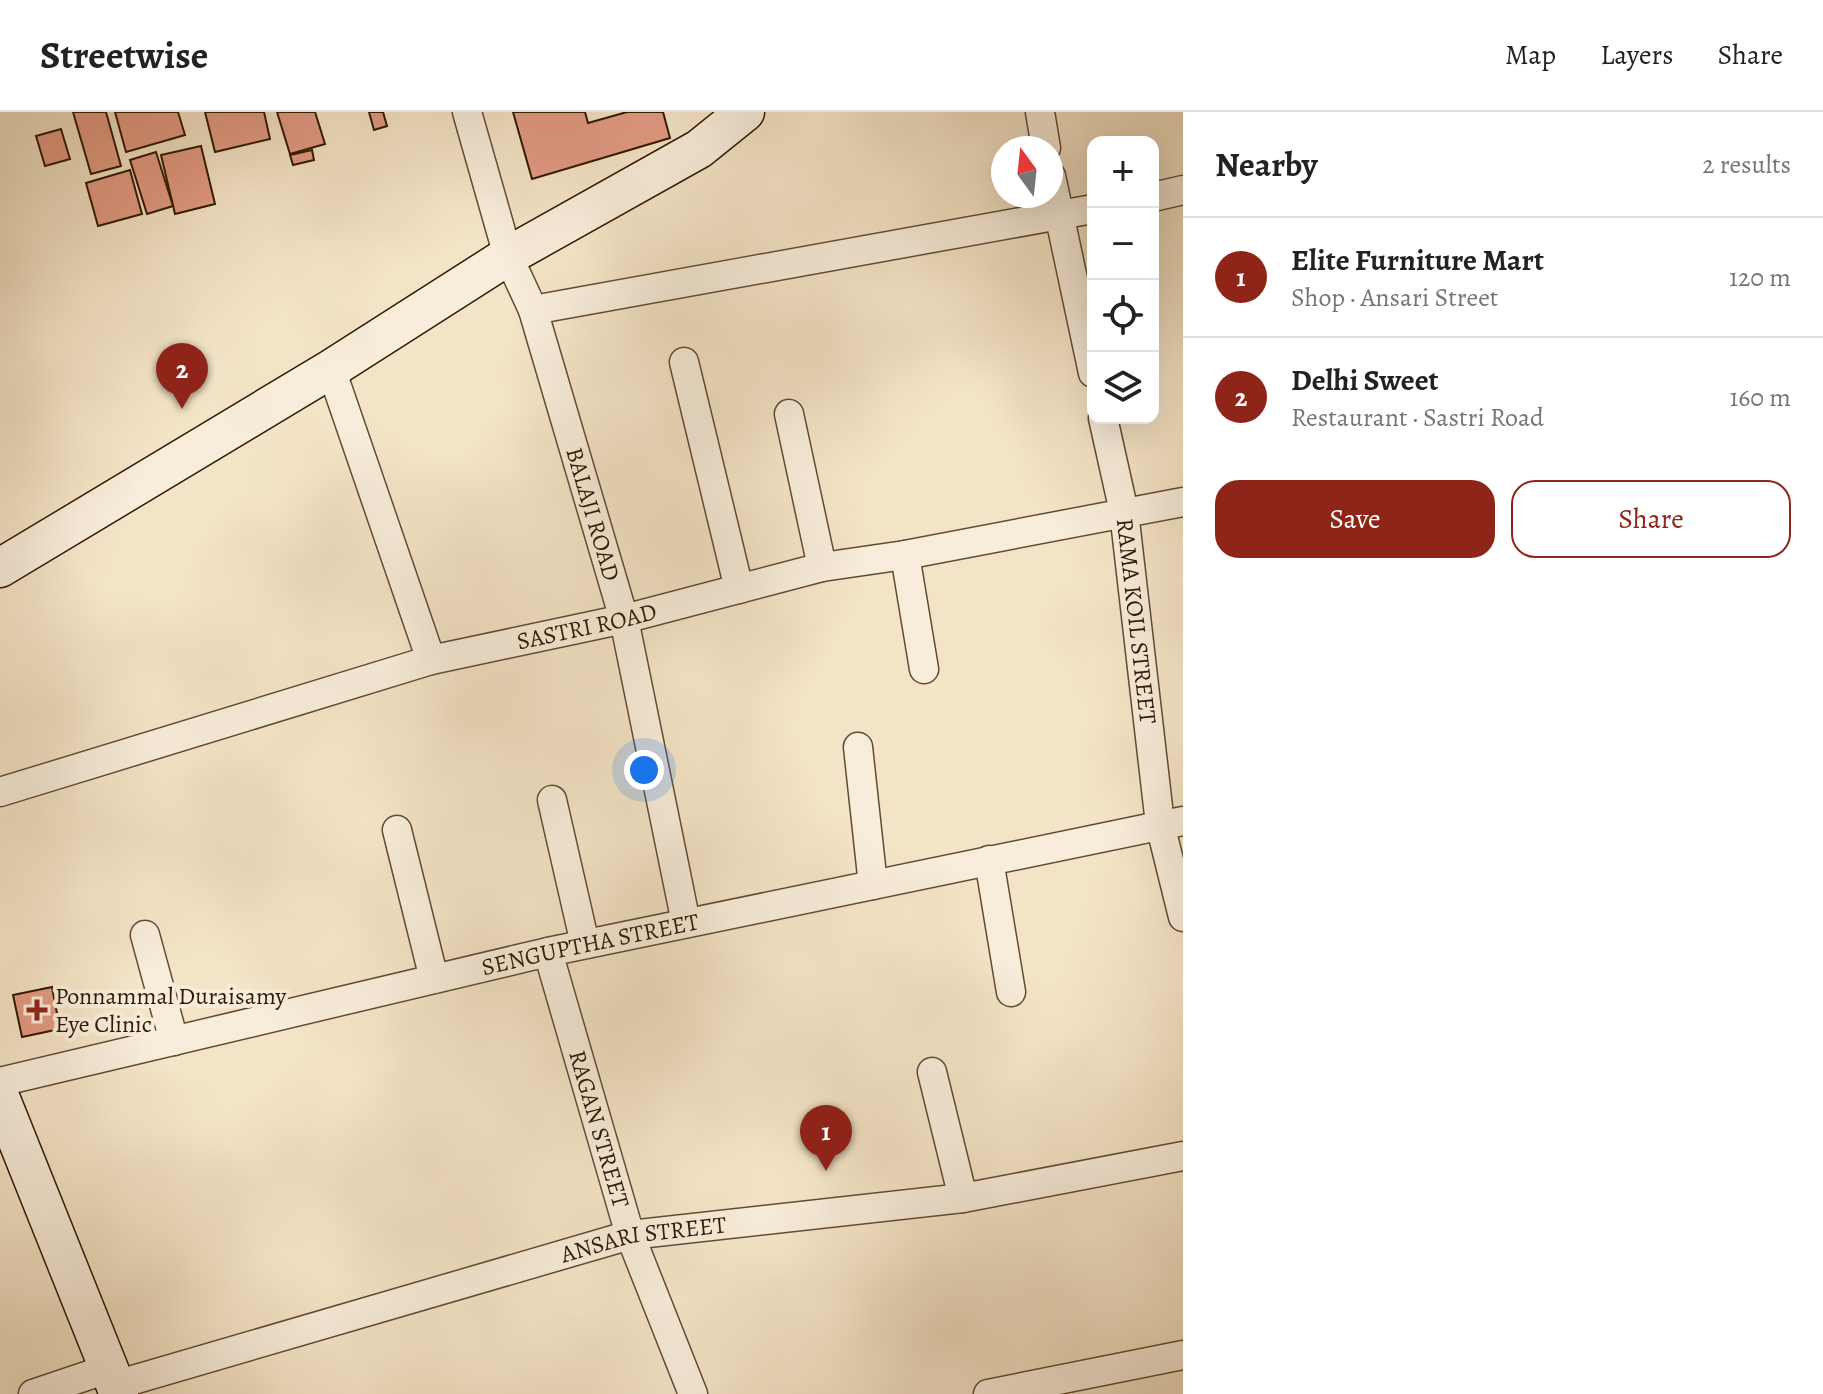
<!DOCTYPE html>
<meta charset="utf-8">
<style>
body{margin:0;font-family:Alegreya,serif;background:#f2f2f2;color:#222}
.controls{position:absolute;right:24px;top:24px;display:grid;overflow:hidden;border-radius:16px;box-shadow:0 8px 32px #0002}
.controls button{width:72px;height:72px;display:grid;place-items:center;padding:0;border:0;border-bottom:2px solid #e0e0e0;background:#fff;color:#222;font:40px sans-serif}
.compass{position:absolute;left:991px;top:24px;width:72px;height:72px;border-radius:50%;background:#fff;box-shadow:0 8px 32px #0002;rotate:345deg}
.you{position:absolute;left:644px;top:658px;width:28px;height:28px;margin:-20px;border:6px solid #fff;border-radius:50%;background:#1a73e8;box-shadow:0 0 0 12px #1a73e833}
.badge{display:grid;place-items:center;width:52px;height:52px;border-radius:50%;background:#8f2418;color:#fff;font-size:26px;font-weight:700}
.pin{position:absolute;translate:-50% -66px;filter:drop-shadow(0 2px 4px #0008)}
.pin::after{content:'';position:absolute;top:42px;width:28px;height:24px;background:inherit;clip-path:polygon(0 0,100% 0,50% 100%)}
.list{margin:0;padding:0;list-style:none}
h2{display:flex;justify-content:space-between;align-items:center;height:104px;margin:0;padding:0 32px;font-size:34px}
h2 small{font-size:26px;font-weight:400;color:#767676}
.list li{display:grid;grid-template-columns:52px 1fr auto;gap:24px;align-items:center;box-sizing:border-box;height:120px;padding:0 32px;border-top:2px solid #e0e0e0}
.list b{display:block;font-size:30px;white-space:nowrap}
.list p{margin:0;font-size:26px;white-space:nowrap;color:#767676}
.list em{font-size:26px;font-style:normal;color:#767676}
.actions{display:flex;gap:16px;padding:24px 32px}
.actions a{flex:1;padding:18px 0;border:2px solid #8f2418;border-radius:24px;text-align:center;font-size:28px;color:#8f2418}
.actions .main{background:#8f2418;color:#fff}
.icon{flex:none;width:44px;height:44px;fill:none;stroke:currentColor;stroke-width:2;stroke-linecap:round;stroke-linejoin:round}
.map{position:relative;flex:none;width:1183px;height:1282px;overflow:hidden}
header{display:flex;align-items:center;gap:48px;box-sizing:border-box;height:112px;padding:0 40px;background:#fff;border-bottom:2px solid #e0e0e0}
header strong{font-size:38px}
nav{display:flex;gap:44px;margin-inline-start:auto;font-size:28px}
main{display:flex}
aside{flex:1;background:#fff}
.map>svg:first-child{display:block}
.building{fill:#e29a83;stroke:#301a00;stroke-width:2}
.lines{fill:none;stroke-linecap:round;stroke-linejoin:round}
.street-casing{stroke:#614c32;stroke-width:31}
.secondary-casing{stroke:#301a00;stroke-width:41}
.street{stroke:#f8eddb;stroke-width:28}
.secondary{stroke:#f8eddb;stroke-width:38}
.poi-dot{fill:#8f2418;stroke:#f8eddb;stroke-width:3}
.labels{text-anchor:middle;stroke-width:8;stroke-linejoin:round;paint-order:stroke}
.street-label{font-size:24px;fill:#301a00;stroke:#f8eddb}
.poi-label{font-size:24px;fill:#301a00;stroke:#f8eddb;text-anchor:start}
</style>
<header>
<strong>Streetwise</strong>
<nav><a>Map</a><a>Layers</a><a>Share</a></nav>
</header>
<main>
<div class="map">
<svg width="1183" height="1282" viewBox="0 0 1183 1282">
<rect width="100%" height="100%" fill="#f4e4c7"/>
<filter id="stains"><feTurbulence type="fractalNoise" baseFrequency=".0025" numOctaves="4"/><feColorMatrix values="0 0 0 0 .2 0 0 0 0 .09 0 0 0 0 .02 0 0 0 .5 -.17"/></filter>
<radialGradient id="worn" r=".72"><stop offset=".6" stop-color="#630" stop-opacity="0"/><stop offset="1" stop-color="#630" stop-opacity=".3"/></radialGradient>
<g class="building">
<path d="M73 0H106L121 54 91 62Z"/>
<path d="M115 0H178L185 23 126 40Z"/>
<path d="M205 0H264L270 27 215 40Z"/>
<path d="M277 0H315L325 32 290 42Z"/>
<path d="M369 0H383L387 14 374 18Z"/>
<path d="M513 0H585L588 11 627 0H663L670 26 532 67Z"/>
<path d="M61 17 70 47 45 54 36 24Z"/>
<path d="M201 34 215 92 175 102 161 43Z"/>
<path d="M312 38 314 48 293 53 290 43Z"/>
<path d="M156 40 173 94 147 102 130 48Z"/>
<path d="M130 58 142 102 98 114 86 71Z"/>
<path d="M52 875 60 917 22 925 13 883Z"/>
</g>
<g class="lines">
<defs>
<g id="street">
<path id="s1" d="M467 0 508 144 533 198 624 507 686 811"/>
<path d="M1040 0 1046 36"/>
<path d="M1051 64 1093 261"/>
<path d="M1153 85 1183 78"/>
<path d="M533 198 1093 97"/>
<path d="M684 250 739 477"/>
<path d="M331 257 431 548"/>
<path d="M789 302 822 455"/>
<path id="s2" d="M1103 306 1124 400 1160 712 1183 805"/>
<path d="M905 443 924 557"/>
<path d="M858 635 873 773"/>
<path id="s3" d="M0 680 431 548 624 507 822 455 905 443 1183 390"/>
<path d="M552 688 585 832"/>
<path d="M397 718 434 867"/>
<path d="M989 748 1011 880"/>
<path d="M145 823 174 929"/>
<path id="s4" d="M548 840 630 1123 693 1282"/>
<path d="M932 960 963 1086"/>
<path id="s5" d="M0 970 548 840 1183 709"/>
<path id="s6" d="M116 1273 630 1123 963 1086 1183 1044"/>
<path d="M33 1282 110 1256"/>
<path d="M988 1282 1183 1243"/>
</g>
<g id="secondary">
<path d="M0 456 331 257 508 144 699 37 745 0"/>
<path d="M0 985 119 1282"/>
</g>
</defs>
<use href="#street" class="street-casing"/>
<use href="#secondary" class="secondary-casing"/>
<use href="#street" class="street"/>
<use href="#secondary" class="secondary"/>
</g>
<path class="poi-dot" d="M33 886h8v8h8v8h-8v8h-8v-8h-8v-8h8z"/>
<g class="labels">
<g class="street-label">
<text dy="8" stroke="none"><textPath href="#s1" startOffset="422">BALAJI ROAD</textPath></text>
<text dy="8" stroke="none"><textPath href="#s2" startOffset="206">RAMA KOIL STREET</textPath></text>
<text dy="8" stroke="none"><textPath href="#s3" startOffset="610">SASTRI ROAD</textPath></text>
<text dy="8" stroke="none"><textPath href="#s5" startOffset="606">SENGUPTHA STREET</textPath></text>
<text dy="8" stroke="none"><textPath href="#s4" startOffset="184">RAGAN STREET</textPath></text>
<text dy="8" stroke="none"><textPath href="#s6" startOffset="548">ANSARI STREET</textPath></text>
</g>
<g class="poi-label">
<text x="55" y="892">Ponnammal Duraisamy<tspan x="55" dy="28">Eye Clinic</tspan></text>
</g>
</g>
<rect width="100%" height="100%" filter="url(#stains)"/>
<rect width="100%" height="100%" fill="url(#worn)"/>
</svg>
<div class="controls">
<button>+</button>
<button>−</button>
<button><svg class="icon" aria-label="locate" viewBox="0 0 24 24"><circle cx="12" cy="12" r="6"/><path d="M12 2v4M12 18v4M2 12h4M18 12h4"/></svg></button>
<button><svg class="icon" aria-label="layers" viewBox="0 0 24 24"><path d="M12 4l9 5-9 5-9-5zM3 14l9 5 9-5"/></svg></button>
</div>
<svg class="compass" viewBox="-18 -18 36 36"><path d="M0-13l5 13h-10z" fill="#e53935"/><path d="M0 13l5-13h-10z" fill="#767676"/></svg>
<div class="you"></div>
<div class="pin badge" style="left:826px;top:1059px">1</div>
<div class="pin badge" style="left:182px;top:297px">2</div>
</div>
<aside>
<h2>Nearby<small>2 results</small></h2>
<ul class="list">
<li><span class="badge">1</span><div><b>Elite Furniture Mart</b><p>Shop · Ansari Street</p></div><em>120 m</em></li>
<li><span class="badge">2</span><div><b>Delhi Sweet</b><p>Restaurant · Sastri Road</p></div><em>160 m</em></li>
</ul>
<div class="actions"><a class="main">Save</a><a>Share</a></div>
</aside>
</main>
